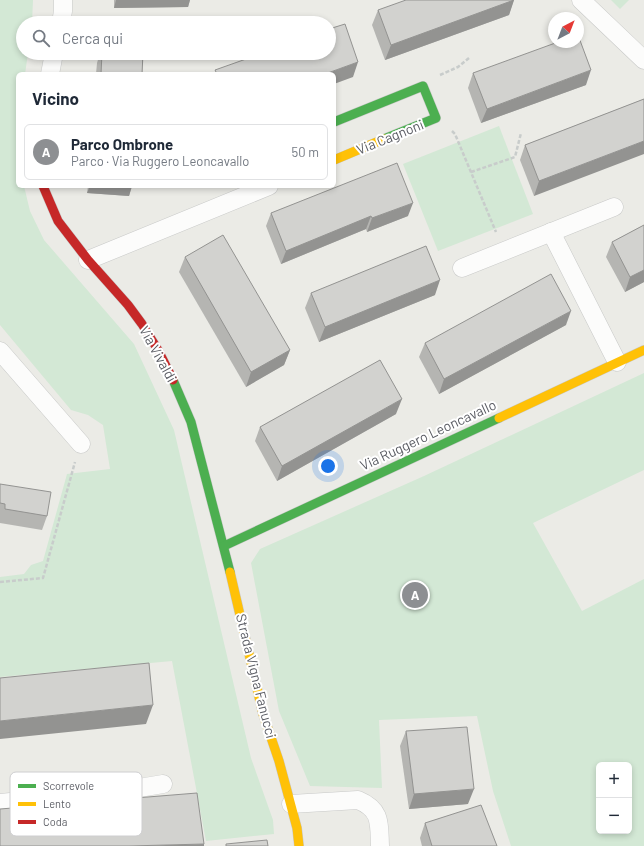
<!DOCTYPE html>
<html lang="it">
<meta charset="utf-8">
<style>
body{margin:0;font-family:Barlow,sans-serif;background:#f6f6f7;color:#1f2937}
.controls{position:absolute;right:12px;bottom:12px;display:grid;overflow:hidden;border-radius:6px;box-shadow:0 2px 6px #0003}
.controls button{width:36px;height:36px;display:grid;place-items:center;padding:0;border:0;border-bottom:1px solid #e0e1e3;background:#fff;color:#1f2937;font:20px sans-serif}
.compass{position:absolute;left:548px;top:12px;width:36px;height:36px;border-radius:50%;background:#fff;box-shadow:0 2px 6px #0003;rotate:42deg}
.you{position:absolute;left:328px;top:466px;width:14px;height:14px;margin:-10px;border:3px solid #fff;border-radius:50%;background:#1a73e8;box-shadow:0 0 0 6px #1a73e833}
.badge{display:grid;place-items:center;width:26px;height:26px;border-radius:50%;background:#8d8f92;color:#fff;font-size:13px;font-weight:700}
.pin{position:absolute;translate:-50% -50%;border:2px solid #fff;box-shadow:0 1px 4px #0006}
.list{margin:0;padding:0;list-style:none}
h2{display:flex;justify-content:space-between;align-items:center;height:52px;margin:0;padding:0 16px;font-size:17px}
h2 small{font-size:13px;font-weight:400;color:#747a83}
.list li{display:grid;grid-template-columns:26px 1fr auto;gap:12px;align-items:center;box-sizing:border-box;height:56px;margin:0 8px 8px;padding:0 8px;border:1px solid #e0e1e3;border-radius:6px}
.list b{display:block;font-size:15px;white-space:nowrap}
.list p{margin:0;font-size:13px;white-space:nowrap;color:#747a83}
.list em{font-size:13px;font-style:normal;color:#747a83}
.icon{flex:none;width:22px;height:22px;fill:none;stroke:currentColor;stroke-width:2;stroke-linecap:round;stroke-linejoin:round}
.map{position:relative;flex:none;width:644px;height:846px;overflow:hidden}
.search{position:absolute;background:#fff;box-shadow:0 2px 6px #0003;left:16px;top:16px;width:320px;height:44px;display:flex;align-items:center;gap:10px;box-sizing:border-box;padding:0 14px;border-radius:22px;color:#747a83;font-size:15px}
.panel{position:absolute;background:#fff;box-shadow:0 2px 6px #0003;left:16px;top:72px;width:320px;height:116px;border-radius:6px}
.map>svg:first-child{display:block}
.green{fill:#d3e8d5;fill-rule:evenodd}
.lines{fill:none;stroke-linecap:round;stroke-linejoin:round}
.street-casing{stroke:#c8c9c8;stroke-width:19}
.fast-casing{stroke:#c8c8c8;stroke-width:10}
.slow-casing{stroke:#c8c8c8;stroke-width:10}
.jam-casing{stroke:#c8c8c8;stroke-width:10}
.path{stroke:#c8cccb;stroke-width:2.5;stroke-dasharray:4 2;stroke-linecap:butt}
.street{stroke:#fcfcfb;stroke-width:18}
.fast{stroke:#4caf50;stroke-width:9}
.slow{stroke:#ffc107;stroke-width:9}
.jam{stroke:#c62828;stroke-width:9}
.wall{fill:#b5b5b2}
.shaded-wall{fill:#939391}
.building{fill:#d2d2cf;stroke:#939391}
.labels{text-anchor:middle;stroke-width:4;stroke-linejoin:round;paint-order:stroke}
.street-label{font-size:14px;fill:#5b5d64;stroke:#fff}
.key{fill:#fff;stroke:#ceced0;stroke-width:1}
.key-label{font-size:11px;fill:#5b5d64}
</style>
<div class="map">
<svg width="644" height="846" viewBox="0 0 644 846">
<rect width="100%" height="100%" fill="#ebebe6"/>
<g class="green">
<path d="M0 0H33L32 23H23V53H28L25 74H18V186H24L30 211 44 240 134 344 174 430 251 758 273 820 274 834 206 841 172 661 0 677V577L24 574 31 565 43 561 67 474 110 469 103 425 88 415 71 410 0 325Z"/>
<path d="M611 0H629L620 9Z"/>
<path d="M499 126 533 214 438 251 403 164Z"/>
<path d="M644 373V470L533 523 582 611 644 579V846H511L493 791 477 716 379 720 382 788 310 786 279 711 251 563 260 549 424 476ZM599 765H629V831H599Z"/>
</g>
<g class="lines">
<defs>
<g id="street">
<path d="M581 0 644 60"/>
<path d="M61 23 63 11V0"/>
<path d="M50 74 54 53"/>
<path d="M551 232 617 362"/>
<path d="M88 260 269 186"/>
<path d="M462 268 614 207"/>
<path d="M0 351 81 444"/>
<path d="M0 803 133 789 163 784"/>
<path d="M291 804 358 800C382 810 379 824 380 846"/>
</g>
<g id="fast">
<path d="M334 122 423 86 436 118 384 139"/>
<path d="M173 380 191 422 230 572"/>
<path d="M224 546 499 418"/>
</g>
<g id="slow">
<path d="M334 160 384 139"/>
<path d="M499 418 644 350"/>
<path d="M230 572 263 714 279 761 297 828 299 846"/>
</g>
<path id="jam" d="M43 186 58 221 88 260 128 305 142 324 158 350 173 380"/>
</defs>
<use href="#street" class="street-casing"/>
<use href="#fast" class="fast-casing"/>
<use href="#slow" class="slow-casing"/>
<use href="#jam" class="jam-casing"/>
<g class="path">
<path d="M440 75 458 67 469 58"/>
<path d="M452 131 455 134 496 232"/>
<path d="M471 172 515 157 521 133"/>
<path d="M0 582 43 578 75 462"/>
</g>
<use href="#street" class="street"/>
<use href="#fast" class="fast"/>
<use href="#slow" class="slow"/>
<use href="#jam" class="jam"/>
</g>
<g class="wall">
<path d="M114 0H190L188 7 114 8Z"/>
<path d="M514 0 509 15 385 60 372 25 378 10Z"/>
<path d="M100 53H143L142 74H96L97 63Z"/>
<path d="M473 73 586 85 481 123 468 88Z"/>
<path d="M644 99 534 196 520 160 525 145Z"/>
<path d="M88 186H132L129 196 87 193Z"/>
<path d="M271 213 408 216 367 232 366 229 281 264 266 226Z"/>
<path d="M644 225V282L625 292 606 257 612 242Z"/>
<path d="M185 257 290 350 284 365 246 387 179 272Z"/>
<path d="M311 293 435 295 319 342 305 308Z"/>
<path d="M566 325 439 394 419 357 425 343Z"/>
<path d="M396 414 277 481 255 441 260 427Z"/>
<path d="M0 484 47 516 42 530 0 523Z"/>
<path d="M406 731 468 804 409 809 400 746Z"/>
<path d="M425 823 497 846H422L420 838Z"/>
</g>
<g class="shaded-wall">
<path d="M116 0H190L188 7 114 8Z"/>
<path d="M514 0 509 15 385 60 391 45Z"/>
<path d="M358 62 353 77 334 84V74H325Z"/>
<path d="M591 70 586 85 481 123 487 109Z"/>
<path d="M644 141V154L534 196 539 181Z"/>
<path d="M90 186H132L129 196 87 193Z"/>
<path d="M413 203 408 216 367 232 372 218Z"/>
<path d="M371 216 366 229 281 264 286 251Z"/>
<path d="M644 270V282L625 292 630 277Z"/>
<path d="M440 280 435 295 319 342 325 327Z"/>
<path d="M571 311 566 325 439 394 444 379Z"/>
<path d="M290 350 284 365 246 387 251 372Z"/>
<path d="M402 399 396 414 277 481 282 466Z"/>
<path d="M153 705 146 724 0 739V721Z"/>
<path d="M474 789 468 804 409 809 414 794Z"/>
<path d="M204 844V846H129Z"/>
</g>
<g class="building">
<path d="M406 0H514L391 45 378 10Z"/>
<path d="M345 24 358 62 325 74H217L215 70 263 53H329V29Z"/>
<path d="M578 35 591 70 487 109 473 73 558 42H578Z"/>
<path d="M102 53H143L142 74H101Z"/>
<path d="M644 99V141L539 181 525 145Z"/>
<path d="M397 163 413 203 372 218 371 216 286 251 271 213Z"/>
<path d="M644 225V270L630 277 612 242Z"/>
<path d="M223 235 290 350 251 372 185 257Z"/>
<path d="M426 246 440 280 325 327 311 293Z"/>
<path d="M551 274 571 311 444 379 425 343Z"/>
<path d="M380 360 402 399 282 466 260 427Z"/>
<path d="M0 484 51 492 47 516 5 509V504L0 503Z"/>
<path d="M149 663 153 705 0 721V678Z"/>
<path d="M467 727 474 789 414 794 406 731Z"/>
<path d="M197 793 204 844 129 846H0V809Z"/>
<path d="M481 805 497 846H432L425 823Z"/>
<path d="M267 840 268 846H226V844Z"/>
</g>
<g class="labels">
<g class="street-label">
<text transform="translate(390 137) rotate(-22)" y="5">Via Cagnoni</text>
<text transform="translate(158 354) rotate(61)" y="5">Via Vivaldi</text>
<text transform="translate(428 435) rotate(-25)" y="5">Via Ruggero Leoncavallo</text>
<text transform="translate(256 676) rotate(76)" y="5">Strada Vigna Fanucci</text>
</g>
</g>
<rect x="10" y="772" width="132" height="64" rx="6" class="key"/>
<rect x="18" y="784" width="18" height="4" fill="#4caf50"/>
<rect x="18" y="802" width="18" height="4" fill="#ffc107"/>
<rect x="18" y="820" width="18" height="4" fill="#c62828"/>
<g class="key-label">
<text x="43" y="790">Scorrevole</text>
<text x="43" y="808">Lento</text>
<text x="43" y="826">Coda</text>
</g>
</svg>
<div class="controls">
<button>+</button>
<button>−</button>
</div>
<svg class="compass" viewBox="-18 -18 36 36"><path d="M0-13l5 13h-10z" fill="#e53935"/><path d="M0 13l5-13h-10z" fill="#747a83"/></svg>
<div class="you"></div>
<div class="pin badge" style="left:415px;top:595px">A</div>
<div class="search"><svg class="icon" aria-label="search" viewBox="0 0 24 24"><circle cx="10" cy="10" r="6"/><path d="M15 15l6 6"/></svg>Cerca qui</div>
<section class="panel">
<h2>Vicino<small></small></h2>
<ul class="list">
<li><span class="badge">A</span><div><b>Parco Ombrone</b><p>Parco · Via Ruggero Leoncavallo</p></div><em>50 m</em></li>
</ul>
</section>
</div>
